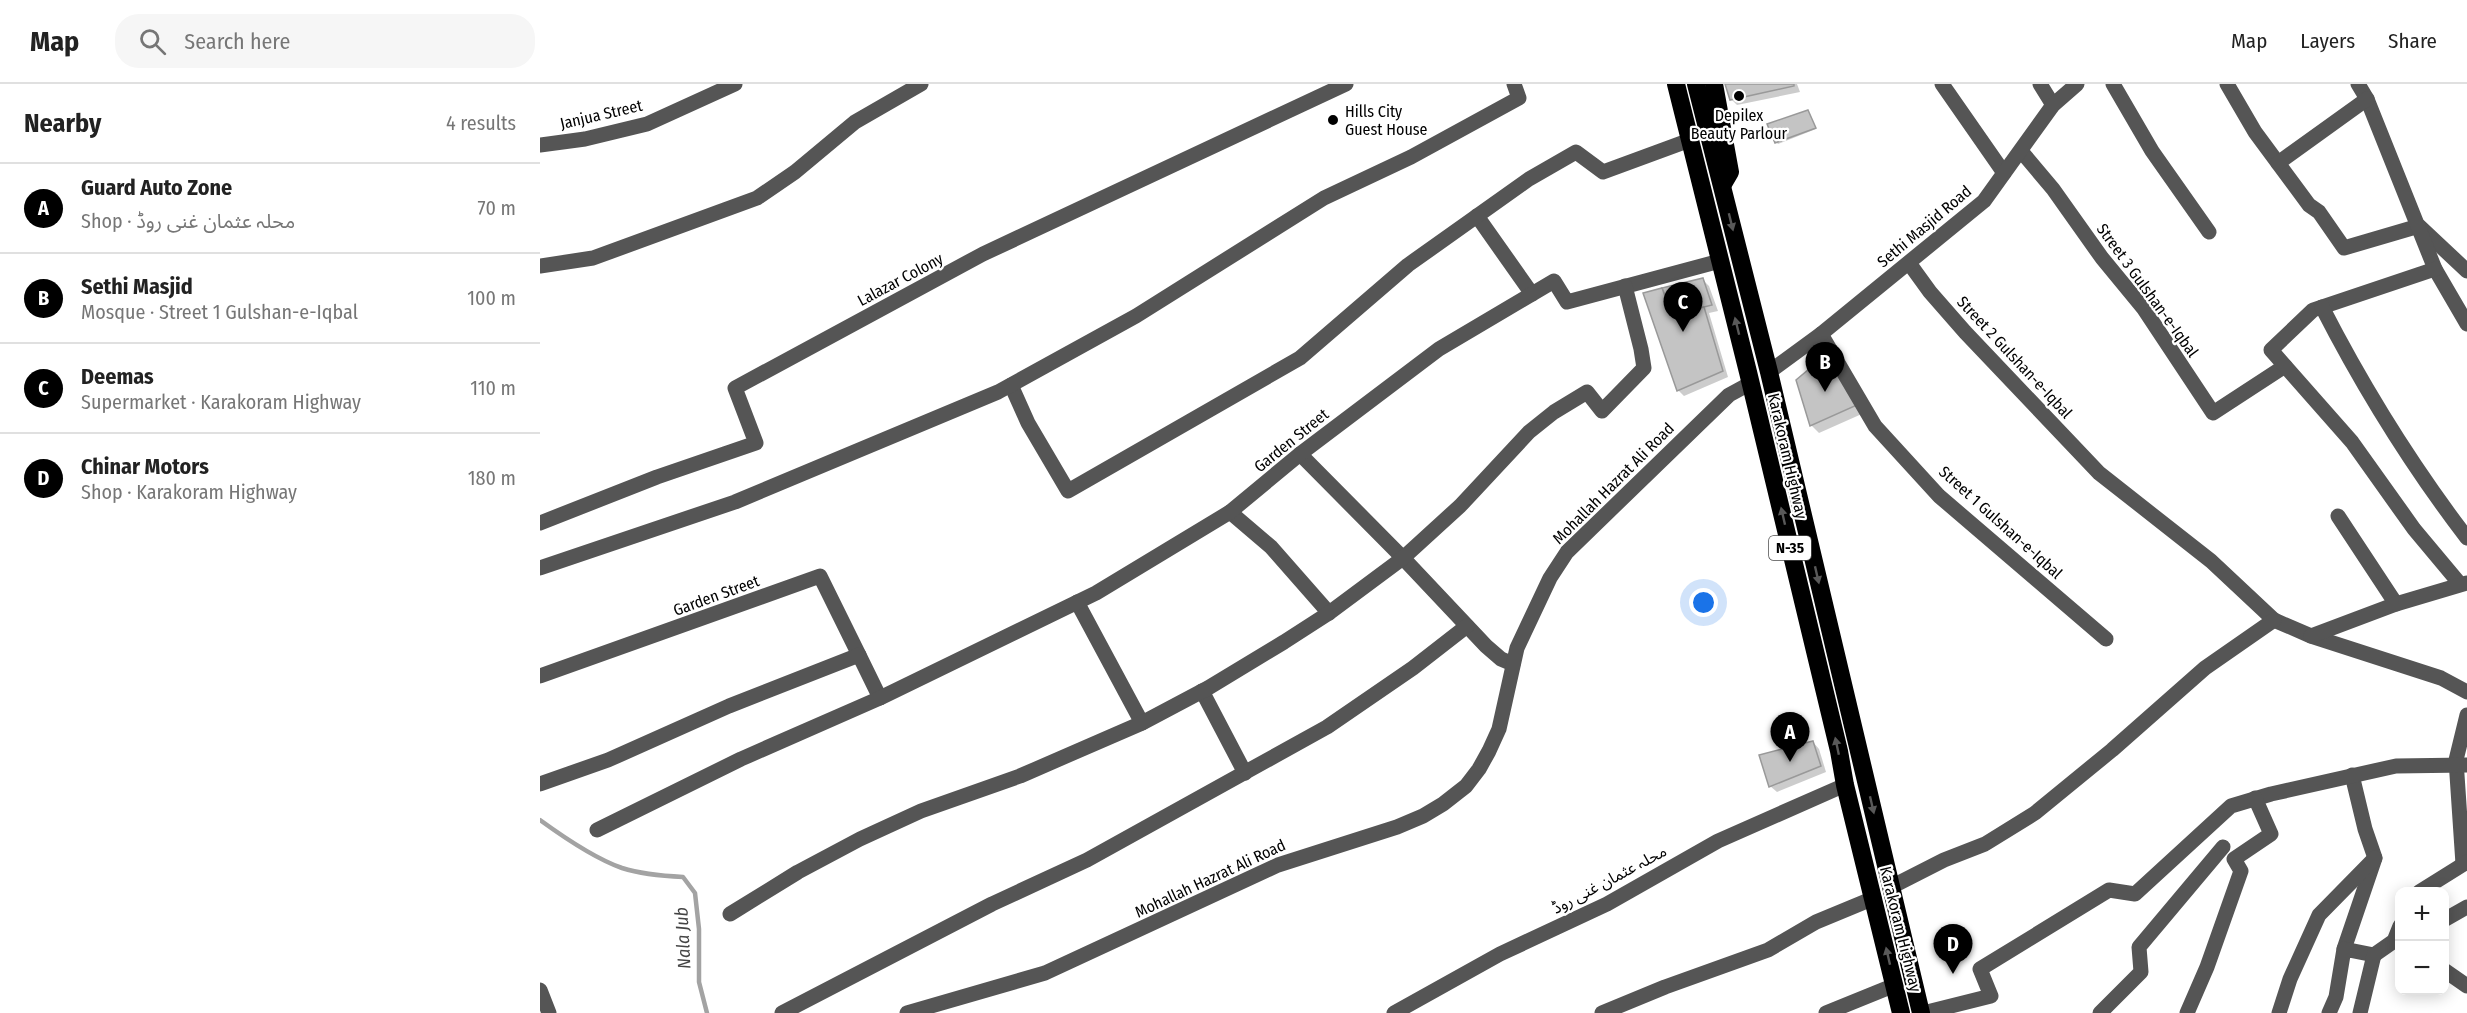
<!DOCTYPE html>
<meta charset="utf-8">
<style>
body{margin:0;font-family:"Fira Sans Condensed","Noto Sans Arabic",sans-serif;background:#f6f6f6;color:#222}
.controls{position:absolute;right:18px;bottom:18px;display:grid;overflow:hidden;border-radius:12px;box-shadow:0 3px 15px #0003}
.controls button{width:54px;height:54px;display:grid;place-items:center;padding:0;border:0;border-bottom:2px solid #e0e0e0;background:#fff;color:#222;font:30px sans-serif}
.you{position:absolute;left:1164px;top:519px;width:21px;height:21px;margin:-15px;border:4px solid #fff;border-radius:50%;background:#1a73e8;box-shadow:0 0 0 9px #1a73e833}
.badge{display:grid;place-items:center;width:39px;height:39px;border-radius:50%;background:#000;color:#fff;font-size:20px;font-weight:700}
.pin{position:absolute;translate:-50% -50px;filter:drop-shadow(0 2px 3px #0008)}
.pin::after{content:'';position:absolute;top:32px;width:21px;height:18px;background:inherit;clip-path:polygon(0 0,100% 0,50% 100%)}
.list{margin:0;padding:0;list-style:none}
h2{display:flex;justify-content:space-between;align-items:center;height:78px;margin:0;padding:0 24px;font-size:26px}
h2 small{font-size:20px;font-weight:400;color:#767676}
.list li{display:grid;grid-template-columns:39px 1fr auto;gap:18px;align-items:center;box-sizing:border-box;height:90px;padding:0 24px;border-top:2px solid #e0e0e0}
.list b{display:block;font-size:22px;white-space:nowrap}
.list p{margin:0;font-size:20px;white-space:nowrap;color:#767676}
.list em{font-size:20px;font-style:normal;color:#767676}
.icon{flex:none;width:33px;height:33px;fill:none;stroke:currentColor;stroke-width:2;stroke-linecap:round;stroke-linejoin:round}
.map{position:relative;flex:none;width:1927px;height:929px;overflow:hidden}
header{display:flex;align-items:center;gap:36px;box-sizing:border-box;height:84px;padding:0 30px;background:#fff;border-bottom:2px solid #e0e0e0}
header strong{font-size:28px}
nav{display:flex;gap:33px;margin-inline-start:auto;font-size:21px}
.search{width:420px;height:54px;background:#f6f6f6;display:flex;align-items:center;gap:15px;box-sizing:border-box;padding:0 21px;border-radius:24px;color:#767676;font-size:22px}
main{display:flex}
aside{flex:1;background:#fff}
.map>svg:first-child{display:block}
.shadow{fill:#0003}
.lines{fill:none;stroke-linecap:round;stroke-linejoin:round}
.stream{stroke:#a3a3a3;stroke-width:4.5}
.building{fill:#c4c4c4;stroke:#999;stroke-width:1.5}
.minor{stroke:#555;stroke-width:15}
.highway{stroke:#000;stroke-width:18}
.oneway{fill:#595959}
.poi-dot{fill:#000;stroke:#fff;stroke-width:2}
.labels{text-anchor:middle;stroke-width:4.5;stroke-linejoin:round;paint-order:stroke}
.shield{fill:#fff;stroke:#4c4c4c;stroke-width:1.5}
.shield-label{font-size:15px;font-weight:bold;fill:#000}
.poi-label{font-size:16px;fill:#000;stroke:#fff;text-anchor:start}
.street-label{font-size:16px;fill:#000;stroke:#fff}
.water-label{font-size:18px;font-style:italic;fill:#444;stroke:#fff}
</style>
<header>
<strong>Map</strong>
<div class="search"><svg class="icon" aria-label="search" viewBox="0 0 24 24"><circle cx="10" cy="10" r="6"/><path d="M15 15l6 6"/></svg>Search here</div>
<nav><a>Map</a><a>Layers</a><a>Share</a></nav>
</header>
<main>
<aside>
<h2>Nearby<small>4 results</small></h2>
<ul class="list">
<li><span class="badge">A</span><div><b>Guard Auto Zone</b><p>Shop · محلہ عثمان غنی روڈ</p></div><em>70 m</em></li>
<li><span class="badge">B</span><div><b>Sethi Masjid</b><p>Mosque · Street 1 Gulshan-e-Iqbal</p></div><em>100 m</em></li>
<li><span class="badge">C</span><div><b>Deemas</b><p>Supermarket · Karakoram Highway</p></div><em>110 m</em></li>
<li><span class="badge">D</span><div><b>Chinar Motors</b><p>Shop · Karakoram Highway</p></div><em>180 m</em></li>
</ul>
</aside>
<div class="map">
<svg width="1927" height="929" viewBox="0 0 1927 929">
<rect width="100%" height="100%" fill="#fff"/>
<g class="shadow">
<path d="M1187 0H1257L1260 8 1197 21 1191 15Z"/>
<path d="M1269 29 1276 45 1238 60 1236 58Z"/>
<path d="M1162 195 1169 202 1178 227 1169 229 1188 293 1144 312 1138 306Z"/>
<path d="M1286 273 1324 329 1279 349 1271 341Z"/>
<path d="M1273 658 1279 665 1286 688 1237 708 1230 702Z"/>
</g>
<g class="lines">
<path class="stream" d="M0 736C22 752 56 775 82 784 101 790 122 792 143 793L155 809 159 845V898L167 929"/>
</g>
<g class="building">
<path d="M1185 0H1254V2L1190 16Z"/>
<path d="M1268 26 1276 44 1235 59 1227 40Z"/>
<path d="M1163 194 1172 221 1132 231 1122 204Z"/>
<path d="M1122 204 1132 231 1164 223 1183 287 1137 307 1103 209Z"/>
<path d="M1286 271 1317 321 1270 342 1256 296Z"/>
<path d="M1273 657 1281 682 1229 703 1219 671Z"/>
</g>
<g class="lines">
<g class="minor">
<path d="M1402 0 1464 89"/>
<path d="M1500 0 1513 21"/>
<path d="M1573 0 1612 67 1669 148"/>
<path d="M1687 0 1715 48 1769 121 1779 128 1804 164 1879 142 1927 187"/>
<path d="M1818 0 1827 15 1895 185 1927 240"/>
<path d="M0 61 45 55 107 40 195 0"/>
<path d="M1481 67 1513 105 1562 174 1604 225 1673 329 1745 282"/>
<path d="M1738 79 1827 15"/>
<path d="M937 132 992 210"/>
<path d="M1369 179 1390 208 1425 248 1559 389 1671 477 1734 536 1771 552 1901 594 1927 608"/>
<path d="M0 182 53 174 217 114 255 88 315 38 381 0"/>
<path d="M1895 185 1773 226 1731 266 1812 358 1874 445 1920 500"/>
<path d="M1782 223C1823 303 1872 382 1927 454"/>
<path d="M1281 250 1335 342 1399 412 1566 555"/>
<path d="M1229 288 1281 250 1444 117 1513 21 1537 0"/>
<path d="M471 301 488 339 528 407 760 274 868 181 989 95 1036 68 1063 88 1150 56"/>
<path d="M760 370 863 474 946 562 961 575 973 580"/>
<path d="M690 428 731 463 789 529"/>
<path d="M1798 432 1856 520"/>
<path d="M0 439 117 393 216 359 195 304 443 170 806 0"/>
<path d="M0 484 195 418 458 308 596 232 784 114 871 73 979 14 974 0"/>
<path d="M537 518 602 639"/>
<path d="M1771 552 1856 520 1927 499"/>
<path d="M0 592 280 492 319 571"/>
<path d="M662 607 705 689"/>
<path d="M0 700 68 676 189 622 319 571 340 614"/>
<path d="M57 746 201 675 340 614 556 509 690 428 760 370 899 265 1014 197 1027 218 1180 177"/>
<path d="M1923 780 1916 676 1927 631"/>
<path d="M1351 803 1404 776 1445 760 1495 729 1572 666 1665 584 1734 536"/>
<path d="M1879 808 1927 778"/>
<path d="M190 830 258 788 320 755 381 727 480 692 602 639 668 604 744 558 789 529 863 474 920 422 989 348 1014 328 1047 308 1062 327 1104 284 1101 265 1085 202"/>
<path d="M1904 836 1927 823"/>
<path d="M1804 865 1835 774 1825 745 1812 691"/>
<path d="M1904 886 1927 902"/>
<path d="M0 906 9 929"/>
<path d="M242 929 452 820 547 776 787 643 873 584 927 542"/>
<path d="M367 929 505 889 738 781 857 743 883 732 903 720 926 702 939 685 949 667 959 645 977 564 1010 494 1027 468 1189 311 1211 299"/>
<path d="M854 929 960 870 1067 820 1178 757 1305 701"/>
<path d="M1062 929 1125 903 1228 866 1276 838 1334 814"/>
<path d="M1286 929 1355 901"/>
<path d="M1383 929 1451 912 1440 885 1569 806 1595 810 1691 722 1731 710 1856 682 1927 681"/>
<path d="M1560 929 1601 888 1599 863 1683 763"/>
<path d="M1647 929 1667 883 1701 787 1694 775 1731 750 1715 714"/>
<path d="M1739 929 1750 895 1779 831 1835 774"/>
<path d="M1789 929 1796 913 1804 865 1834 871 1854 857 1860 842"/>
<path d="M1820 929 1834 871"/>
</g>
<g class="highway">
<path d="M1136 0 1208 288 1299 667 1305 701 1361 929"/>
<path d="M1156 0 1229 288 1381 929"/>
<path d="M1174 0 1190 88 1183 100"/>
</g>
</g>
<defs><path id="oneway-solid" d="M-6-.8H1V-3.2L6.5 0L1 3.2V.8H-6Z" transform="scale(1.5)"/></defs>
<g class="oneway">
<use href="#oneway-solid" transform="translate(1191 138) rotate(76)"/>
<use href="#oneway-solid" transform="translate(1197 242) rotate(-104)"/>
<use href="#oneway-solid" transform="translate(1243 432) rotate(-103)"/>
<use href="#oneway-solid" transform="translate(1277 491) rotate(77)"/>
<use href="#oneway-solid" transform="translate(1297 662) rotate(-102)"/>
<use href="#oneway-solid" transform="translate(1332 721) rotate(77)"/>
<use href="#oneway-solid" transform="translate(1348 872) rotate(-103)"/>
</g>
<g class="poi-dot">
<circle cx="1199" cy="12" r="6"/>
<circle cx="793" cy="36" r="6"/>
</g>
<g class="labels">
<rect class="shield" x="1229" y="452" width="42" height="24" rx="4.5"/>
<g class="shield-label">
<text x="1250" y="469">N-35</text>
</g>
<g class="poi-label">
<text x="805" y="33">Hills City<tspan x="805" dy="18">Guest House</tspan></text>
<text x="1199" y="37" text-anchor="middle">Depilex<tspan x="1199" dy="18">Beauty Parlour</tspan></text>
</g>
<g class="street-label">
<text transform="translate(61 30) rotate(-13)" y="6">Janjua Street</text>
<text transform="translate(1384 142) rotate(-40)" y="6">Sethi Masjid Road</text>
<text transform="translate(360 195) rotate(-28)" y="6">Lalazar Colony</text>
<text transform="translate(1608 206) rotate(54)" y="6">Street 3 Gulshan-e-Iqbal</text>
<text transform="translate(1475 273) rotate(47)" y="6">Street 2 Gulshan-e-Iqbal</text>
<text transform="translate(751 356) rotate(-39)" y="6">Garden Street</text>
<text transform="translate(1248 372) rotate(77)" y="6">Karakoram Highway</text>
<text transform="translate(1073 399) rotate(-45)" y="6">Mohallah Hazrat Ali Road</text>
<text transform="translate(1461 438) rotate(42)" y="6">Street 1 Gulshan-e-Iqbal</text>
<text transform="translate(176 511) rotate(-20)" y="6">Garden Street</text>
<text transform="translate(670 794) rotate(-25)" y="6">Mohallah Hazrat Ali Road</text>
<text transform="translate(1069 795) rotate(-28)" y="6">محلہ عثمان غنی روڈ</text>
<text transform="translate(1361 845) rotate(76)" y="6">Karakoram Highway</text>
</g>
<g class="water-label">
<text transform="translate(143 854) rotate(-93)" y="6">Nala Jub</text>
</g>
</g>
</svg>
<div class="controls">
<button>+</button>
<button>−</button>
</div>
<div class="you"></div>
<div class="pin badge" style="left:1250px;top:678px">A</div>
<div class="pin badge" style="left:1285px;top:308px">B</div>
<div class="pin badge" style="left:1143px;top:248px">C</div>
<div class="pin badge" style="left:1413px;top:890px">D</div>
</div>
</main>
